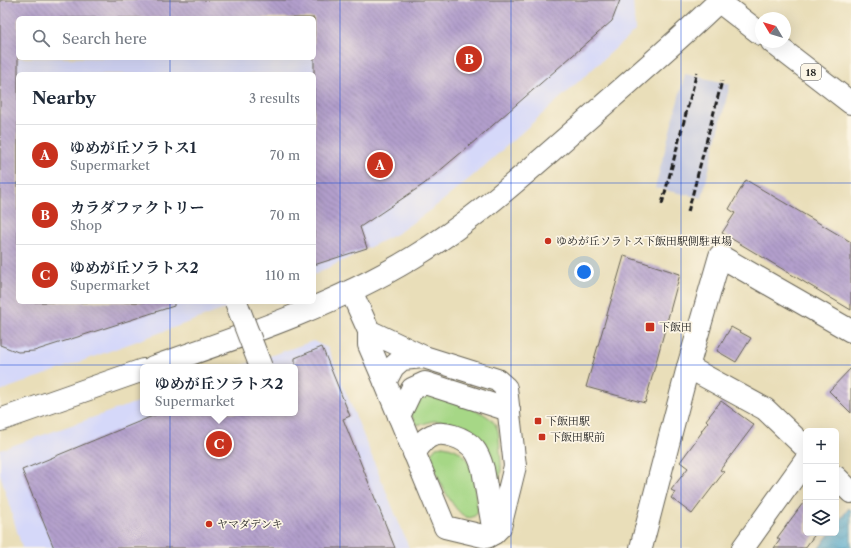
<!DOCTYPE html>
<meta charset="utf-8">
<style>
body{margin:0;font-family:"Libre Caslon Text","Noto Serif JP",serif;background:#f2f2f3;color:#1f2937}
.controls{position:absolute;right:12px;bottom:12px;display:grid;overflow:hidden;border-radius:6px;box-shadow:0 4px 16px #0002}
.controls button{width:36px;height:36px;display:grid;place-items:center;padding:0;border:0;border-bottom:1px solid #e0e1e3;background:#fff;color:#1f2937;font:20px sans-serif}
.compass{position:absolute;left:755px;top:12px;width:36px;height:36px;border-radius:50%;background:#fff;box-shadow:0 4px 16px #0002;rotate:308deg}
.you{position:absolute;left:584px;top:272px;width:14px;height:14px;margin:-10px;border:3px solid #fff;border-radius:50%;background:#1a73e8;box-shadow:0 0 0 6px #1a73e833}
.badge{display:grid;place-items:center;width:26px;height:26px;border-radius:50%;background:#c8321e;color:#fff;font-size:13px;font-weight:700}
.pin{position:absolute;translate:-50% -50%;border:2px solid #fff;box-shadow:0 1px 4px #0006}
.popup{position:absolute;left:140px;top:364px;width:158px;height:52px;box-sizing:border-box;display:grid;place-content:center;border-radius:6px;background:#fff;filter:drop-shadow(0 1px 3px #0005);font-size:13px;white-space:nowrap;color:#747a83}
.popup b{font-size:15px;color:#1f2937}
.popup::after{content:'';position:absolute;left:50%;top:100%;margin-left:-8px;border:8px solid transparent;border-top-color:#fff}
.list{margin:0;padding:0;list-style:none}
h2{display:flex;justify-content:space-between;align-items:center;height:52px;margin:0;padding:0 16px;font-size:17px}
h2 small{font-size:13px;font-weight:400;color:#747a83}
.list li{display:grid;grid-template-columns:26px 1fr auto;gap:12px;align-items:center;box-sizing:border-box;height:60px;padding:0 16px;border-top:1px solid #e0e1e3}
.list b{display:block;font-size:15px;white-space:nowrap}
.list p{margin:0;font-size:13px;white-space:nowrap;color:#747a83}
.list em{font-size:13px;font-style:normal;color:#747a83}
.icon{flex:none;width:22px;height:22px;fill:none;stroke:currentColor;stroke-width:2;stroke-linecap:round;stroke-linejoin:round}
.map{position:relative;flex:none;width:851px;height:548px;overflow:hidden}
.search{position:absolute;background:#fff;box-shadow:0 4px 16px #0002;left:16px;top:16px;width:300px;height:44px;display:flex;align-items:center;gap:10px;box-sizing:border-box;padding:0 14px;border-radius:6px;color:#747a83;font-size:15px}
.panel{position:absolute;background:#fff;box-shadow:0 4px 16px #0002;left:16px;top:72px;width:300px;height:232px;border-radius:6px}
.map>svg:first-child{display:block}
.built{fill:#d5d8f9;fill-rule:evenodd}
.railway{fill:#bdc3de}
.grass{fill:#a6d786;stroke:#617a51}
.water{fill:url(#water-waves);stroke:#356274}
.building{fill:url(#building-back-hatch)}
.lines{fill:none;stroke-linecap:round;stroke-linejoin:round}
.minor-casing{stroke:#646053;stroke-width:24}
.major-casing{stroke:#646053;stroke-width:24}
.minor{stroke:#fff;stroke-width:22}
.major{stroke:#fff;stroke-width:22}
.rail{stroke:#1c1c1c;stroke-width:3;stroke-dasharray:6 3;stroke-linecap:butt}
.minor-bridge-casing{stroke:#646053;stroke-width:24;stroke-linecap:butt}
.minor-bridge{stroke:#fff;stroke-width:22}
.grid{fill:none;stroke:#1d4ed8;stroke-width:1;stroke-opacity:0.55}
.poi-dot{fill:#c8321e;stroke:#fcf5e5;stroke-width:1.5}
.labels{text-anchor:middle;stroke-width:3.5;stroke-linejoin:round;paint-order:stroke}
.shield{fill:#fcf5e5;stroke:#5f5d58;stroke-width:1}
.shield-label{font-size:10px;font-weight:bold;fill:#1c1c1c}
.poi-label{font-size:11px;fill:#1c1c1c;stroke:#fcf5e5;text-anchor:start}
</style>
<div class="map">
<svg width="851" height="548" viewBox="0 0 851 548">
<defs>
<pattern id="water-waves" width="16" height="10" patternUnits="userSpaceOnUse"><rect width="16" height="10" fill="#4ea7cc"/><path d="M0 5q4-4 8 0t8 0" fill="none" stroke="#4087a5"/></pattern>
<pattern id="building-back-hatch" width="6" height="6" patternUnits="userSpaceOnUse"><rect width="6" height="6" fill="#b29fcc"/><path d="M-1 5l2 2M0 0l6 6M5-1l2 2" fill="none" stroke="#9081a5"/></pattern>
</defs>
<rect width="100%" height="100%" fill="#fcf5e5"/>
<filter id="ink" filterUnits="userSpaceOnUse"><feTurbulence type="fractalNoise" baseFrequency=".025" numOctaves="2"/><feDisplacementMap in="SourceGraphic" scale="8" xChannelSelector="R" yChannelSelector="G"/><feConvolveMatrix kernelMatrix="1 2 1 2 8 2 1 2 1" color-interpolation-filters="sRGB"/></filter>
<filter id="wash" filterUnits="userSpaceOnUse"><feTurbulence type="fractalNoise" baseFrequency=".012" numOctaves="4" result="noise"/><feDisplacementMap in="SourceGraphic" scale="16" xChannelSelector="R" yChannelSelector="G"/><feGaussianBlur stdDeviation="0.9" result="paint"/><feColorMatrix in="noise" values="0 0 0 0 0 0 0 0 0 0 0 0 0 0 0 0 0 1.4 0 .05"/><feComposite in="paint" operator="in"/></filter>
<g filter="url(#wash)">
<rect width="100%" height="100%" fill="#e9deb9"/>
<g class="built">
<path d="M0 0H633L635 31 481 169 440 203 398 233 314 275V74H18V302H244L0 391ZM18 18H314V58H18Z"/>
<path d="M313 341 328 348 409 548H22L0 474V450L143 400V413H295V367H238Z"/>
</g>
<path class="railway" d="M685 74 730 84 702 198 655 188Z"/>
<g class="grass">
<path d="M434 395C451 402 485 409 495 424 500 432 499 443 500 452 501 462 503 474 497 482H495C491 456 491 438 464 427 455 424 446 421 437 421 429 420 424 426 416 424L410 413C417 400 418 396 434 395Z"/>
<path d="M443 446C478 451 474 484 478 512 461 538 433 466 429 456L436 447Z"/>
</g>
<path class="water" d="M849 508 851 510V548H819L830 533H836V525Z"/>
<g id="blocks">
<g class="building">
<path d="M0 0H620L612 21 469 146 424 184 360 227 367 248 314 265V18H18V302H174V306L34 351 18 352 0 345Z"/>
<path d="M746 180 851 242V310L722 233 735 213 729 209Z"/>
<path d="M624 256 680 274 645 403 586 387Z"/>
<path d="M731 327 751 338 736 362 717 351Z"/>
<path d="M322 347 350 416 343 419 395 548H54L22 470 160 413H295V358Z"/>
<path d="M851 368V413L829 391Z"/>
<path d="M721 401 754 425 720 470 724 472 692 514 671 498 675 492 671 490 688 468 680 462 702 432 701 431 708 422 706 420Z"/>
<path d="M806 499V533H816L805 548H774L780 540 777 538Z"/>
</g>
</g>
</g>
<g filter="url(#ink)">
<use href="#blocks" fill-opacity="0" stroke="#646053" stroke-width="1"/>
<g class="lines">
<defs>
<g id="minor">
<path d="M351 291 369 331V345L385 382 445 527 487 537 494 533 500 527 515 466 506 388 497 380 424 357 369 331"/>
<path d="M153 367C242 336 331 307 412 258 474 221 528 171 582 124 628 83 676 43 720 0"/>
<path d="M688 367 765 409 806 448"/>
<path d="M385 382 393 367 402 359 424 357"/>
<path d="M399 416 412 389 425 383 509 410"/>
<path d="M0 420 143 370"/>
<path d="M414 453C418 448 423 440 429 437 442 429 465 438 474 449 479 455 481 462 483 469L494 533"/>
<path d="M836 477 851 492"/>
<path d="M641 548 688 367 720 256 851 331"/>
<path d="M743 548 806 460"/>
</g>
<g id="major">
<path d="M717 0 761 34"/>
<path d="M772 42 851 103"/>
</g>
</defs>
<use href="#minor" class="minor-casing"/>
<use href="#major" class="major-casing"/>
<use href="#minor" class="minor"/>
<use href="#major" class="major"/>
<g class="rail">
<path d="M662 204 697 72"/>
<path d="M688 212 722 81"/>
</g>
<defs>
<path id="minor-bridge" d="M236 302 261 367"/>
</defs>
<use href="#minor-bridge" class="minor-bridge-casing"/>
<use href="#minor-bridge" class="minor-bridge"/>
</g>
</g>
<path class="grid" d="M170 0V18M340 0V548M511 0V548M681 0V548M170 58V74M0 183H18M314 183H851M170 302V548M0 365H851"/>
<g class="poi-dot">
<circle cx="548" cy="241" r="4"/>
<rect x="645" y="322" width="10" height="10" rx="2"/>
<rect x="534" y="417" width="8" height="8" rx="2"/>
<rect x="538" y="433" width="8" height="8" rx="2"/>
<circle cx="209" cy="524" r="4"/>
</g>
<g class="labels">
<rect class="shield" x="801" y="64" width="20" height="16" rx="3"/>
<g class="shield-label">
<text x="811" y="76">18</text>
</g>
<g class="poi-label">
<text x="556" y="245">ゆめが丘ソラトス下飯田駅側駐車場</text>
<text x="659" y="331">下飯田</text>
<text x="546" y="425">下飯田駅</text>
<text x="550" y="441">下飯田駅前</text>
<text x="217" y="528">ヤマダデンキ</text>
</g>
</g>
</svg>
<div class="controls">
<button>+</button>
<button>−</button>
<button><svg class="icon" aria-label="layers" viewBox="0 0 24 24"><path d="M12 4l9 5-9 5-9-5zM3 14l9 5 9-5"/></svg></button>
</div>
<svg class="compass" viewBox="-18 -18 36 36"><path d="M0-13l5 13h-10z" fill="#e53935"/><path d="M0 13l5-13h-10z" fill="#747a83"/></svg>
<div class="you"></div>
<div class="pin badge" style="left:380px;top:165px">A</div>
<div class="pin badge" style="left:469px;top:59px">B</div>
<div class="pin badge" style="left:219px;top:444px">C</div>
<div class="popup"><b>ゆめが丘ソラトス2</b>Supermarket</div>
<div class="search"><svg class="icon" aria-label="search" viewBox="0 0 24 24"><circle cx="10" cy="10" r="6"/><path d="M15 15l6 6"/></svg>Search here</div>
<section class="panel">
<h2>Nearby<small>3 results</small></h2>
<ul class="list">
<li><span class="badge">A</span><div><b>ゆめが丘ソラトス1</b><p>Supermarket</p></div><em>70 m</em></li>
<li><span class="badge">B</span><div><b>カラダファクトリー</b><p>Shop</p></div><em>70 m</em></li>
<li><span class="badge">C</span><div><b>ゆめが丘ソラトス2</b><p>Supermarket</p></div><em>110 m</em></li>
</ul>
</section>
</div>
